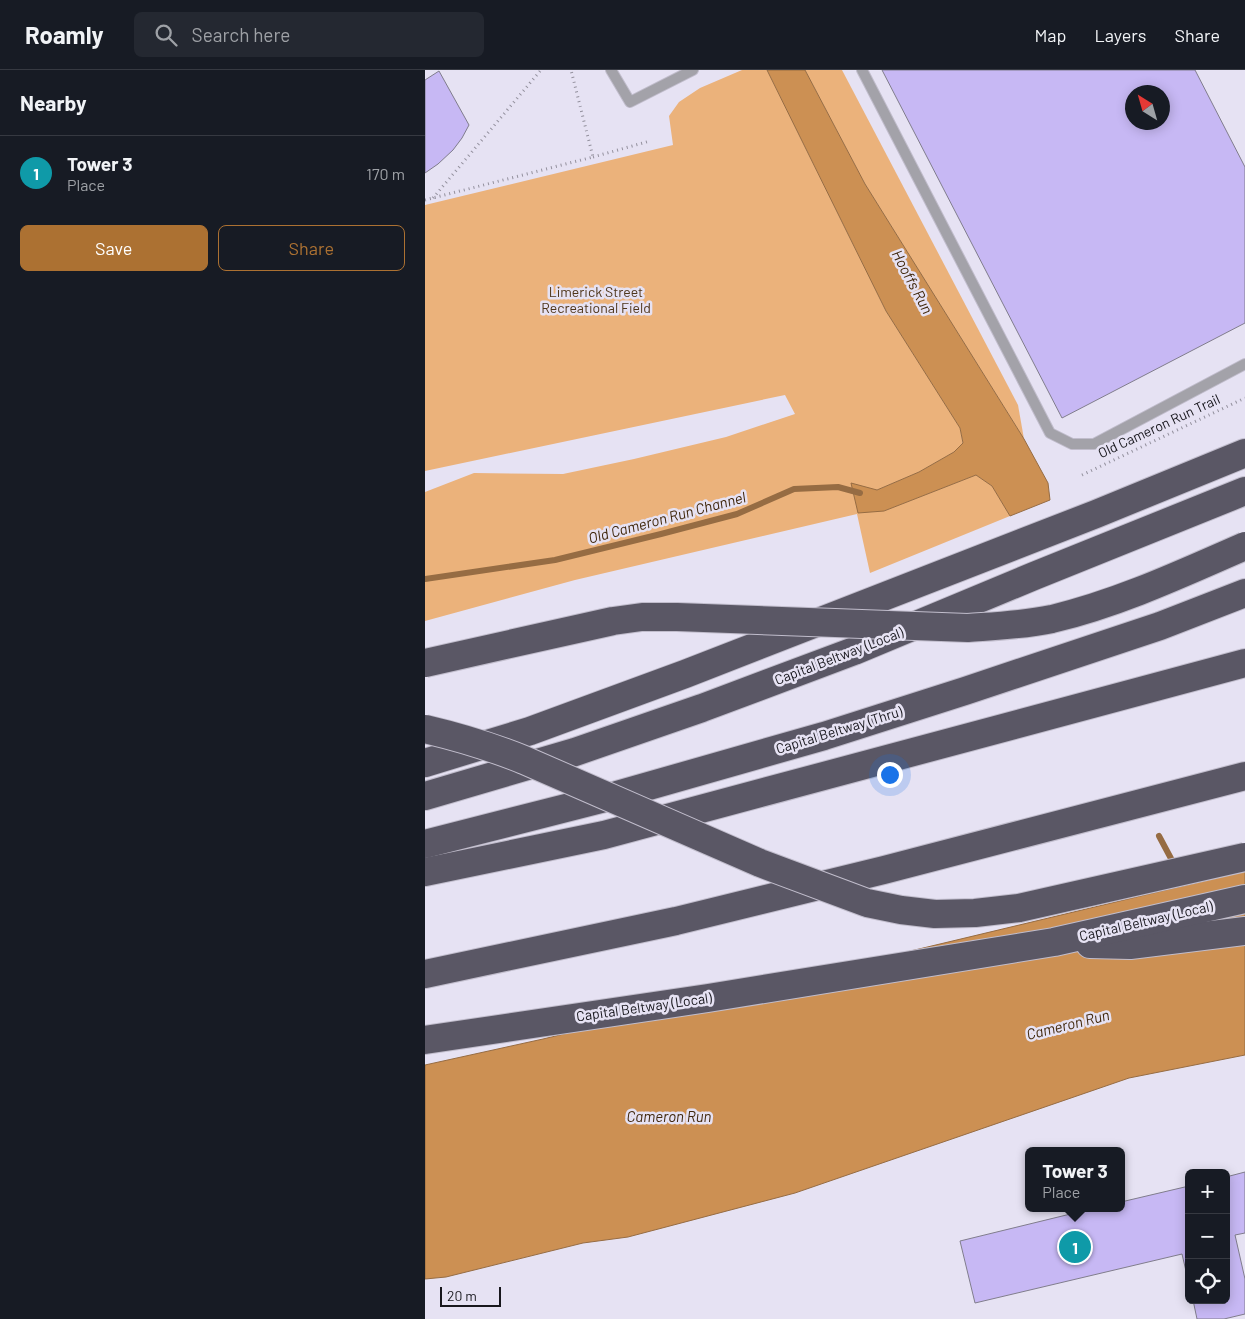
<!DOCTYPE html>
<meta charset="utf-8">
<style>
body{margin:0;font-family:Barlow,sans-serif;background:#242831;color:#f1f3f6}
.controls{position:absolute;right:15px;bottom:15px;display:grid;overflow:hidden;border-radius:8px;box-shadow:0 2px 12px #0003}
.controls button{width:45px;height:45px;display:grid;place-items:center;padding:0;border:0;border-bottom:1px solid #363941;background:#171b24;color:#f1f3f6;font:25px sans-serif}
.compass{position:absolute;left:700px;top:15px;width:45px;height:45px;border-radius:50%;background:#171b24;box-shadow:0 2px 12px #0003;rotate:323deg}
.scale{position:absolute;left:15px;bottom:12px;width:61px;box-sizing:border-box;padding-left:5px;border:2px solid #18171d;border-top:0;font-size:14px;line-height:18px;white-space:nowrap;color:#18171d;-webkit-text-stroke:4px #e6e2f3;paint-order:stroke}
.you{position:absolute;left:464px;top:704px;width:18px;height:18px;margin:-12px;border:4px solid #fff;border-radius:50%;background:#1a73e8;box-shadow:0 0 0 8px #1a73e833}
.badge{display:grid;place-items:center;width:32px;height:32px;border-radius:50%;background:#ac7132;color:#fff;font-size:16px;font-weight:700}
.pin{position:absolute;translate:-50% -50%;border:2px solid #fff;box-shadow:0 1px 5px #0006}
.popup{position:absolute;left:600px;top:1077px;width:100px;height:65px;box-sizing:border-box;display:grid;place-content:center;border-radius:8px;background:#171b24;filter:drop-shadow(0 1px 4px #0005);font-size:16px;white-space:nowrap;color:#9ea1a6}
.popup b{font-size:19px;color:#f1f3f6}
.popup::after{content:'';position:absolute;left:50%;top:100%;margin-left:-10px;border:10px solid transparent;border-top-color:#171b24}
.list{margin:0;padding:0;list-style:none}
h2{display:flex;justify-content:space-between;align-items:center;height:65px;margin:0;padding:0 20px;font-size:21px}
h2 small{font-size:16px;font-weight:400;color:#9ea1a6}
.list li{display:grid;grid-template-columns:32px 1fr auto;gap:15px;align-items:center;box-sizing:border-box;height:75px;padding:0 20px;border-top:1px solid #363941}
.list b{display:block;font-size:19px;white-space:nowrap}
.list p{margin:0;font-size:16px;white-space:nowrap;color:#9ea1a6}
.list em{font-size:16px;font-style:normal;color:#9ea1a6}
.actions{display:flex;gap:10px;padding:15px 20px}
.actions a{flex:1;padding:11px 0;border:1px solid #ac7132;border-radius:8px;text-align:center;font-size:18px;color:#ac7132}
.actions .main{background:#ac7132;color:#fff}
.icon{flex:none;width:28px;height:28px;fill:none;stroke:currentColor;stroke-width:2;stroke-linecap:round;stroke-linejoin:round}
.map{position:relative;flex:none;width:820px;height:1249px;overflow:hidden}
header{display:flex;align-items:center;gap:30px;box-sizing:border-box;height:70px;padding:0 25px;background:#171b24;border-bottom:1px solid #363941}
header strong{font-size:24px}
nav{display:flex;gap:28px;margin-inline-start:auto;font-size:18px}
.search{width:350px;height:45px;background:#242831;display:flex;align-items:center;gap:12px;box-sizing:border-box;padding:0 18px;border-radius:8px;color:#9ea1a6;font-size:19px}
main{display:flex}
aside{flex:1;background:#171b24}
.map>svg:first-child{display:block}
.green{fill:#ebb27b}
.water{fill:#cc9053;stroke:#966c43}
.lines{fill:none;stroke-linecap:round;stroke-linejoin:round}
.stream{stroke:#966c43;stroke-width:6}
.building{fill:#c7b8f4;stroke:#807d8c;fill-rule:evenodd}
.service-casing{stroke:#c1bdcc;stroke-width:12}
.motorway-casing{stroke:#c1bdcc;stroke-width:30}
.path{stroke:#93909d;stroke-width:3;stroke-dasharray:1 4;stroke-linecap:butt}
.service{stroke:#a3a2a9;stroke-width:10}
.motorway{stroke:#5a5765;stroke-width:28}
.motorway-bridge-casing{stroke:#c1bdcc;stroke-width:30;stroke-linecap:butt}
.motorway-bridge{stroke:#5a5765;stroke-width:28}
.labels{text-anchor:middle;stroke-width:5;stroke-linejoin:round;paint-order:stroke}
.park-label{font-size:14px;fill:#4e351a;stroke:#e6e2f3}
.street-label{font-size:14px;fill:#18171d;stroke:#e6e2f3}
.water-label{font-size:15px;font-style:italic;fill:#41280d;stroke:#e6e2f3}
</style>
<header>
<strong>Roamly</strong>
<div class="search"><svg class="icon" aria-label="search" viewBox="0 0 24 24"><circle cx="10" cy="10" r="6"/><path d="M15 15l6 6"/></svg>Search here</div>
<nav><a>Map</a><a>Layers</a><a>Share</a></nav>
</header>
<main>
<aside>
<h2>Nearby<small></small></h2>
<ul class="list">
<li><span class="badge" style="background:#0f9aa8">1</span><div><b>Tower 3</b><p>Place</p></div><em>170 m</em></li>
</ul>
<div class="actions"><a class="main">Save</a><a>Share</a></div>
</aside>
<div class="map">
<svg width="820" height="1249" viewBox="0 0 820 1249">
<rect width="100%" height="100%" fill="#e6e2f3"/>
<g class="green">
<path d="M317 0H342L461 241 535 358 538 374 529 382 494 402 452 420 459 441 551 405 567 416 585 446 445 503 432 444 150 510 0 551V422L49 403 138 404 209 389 301 367 370 344 360 325 0 401V135L248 75 244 46 254 32 275 18Z"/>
<path d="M380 0H417L593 335 599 369 440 114Z"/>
</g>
<g class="water">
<path d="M342 0H380L440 114 599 369 623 413 625 430 585 446 567 416 551 405 459 441 433 443 426 413 452 420 494 402 529 382 538 373 535 358 461 241Z"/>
<path d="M820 801V985L704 1008 370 1123 203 1167 158 1173 21 1207 0 1209V995L118 969Z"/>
</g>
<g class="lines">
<g class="stream">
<path d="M0 509 130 490 236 464 312 444 369 419 413 417 435 423"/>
<path d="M734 766 750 796"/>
</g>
</g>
<g class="building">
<path d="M457 0H770L820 97V253L637 348ZM708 22H738V52H708Z"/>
<path d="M14 1 44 55 37 68 28 80 13 94 0 103V10Z"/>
<path d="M820 1102V1163L810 1165 820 1209V1244L799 1249H772L768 1230H801V1107Z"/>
<path d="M764 1116V1214L757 1184 550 1233 535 1171 670 1138H696V1132Z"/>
</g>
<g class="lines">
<defs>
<g id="service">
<path d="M186 0 205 32 268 0"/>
<path d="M437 0 625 363 647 374H669L820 294"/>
</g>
<g id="motorway">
<path d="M0 693 105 661 260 604 671 444 820 383"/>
<path d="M0 726 150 682 277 638 429 581 609 506 820 421"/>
<path d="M0 774 192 725 399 666 540 621 735 556 820 523"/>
<path d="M0 802 179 765 820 593"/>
<path d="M665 874 705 875 820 861"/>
<path d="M0 904 251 851 459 800 820 706"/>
<path d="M0 970 283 928 629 872 820 829"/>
</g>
</defs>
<use href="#service" class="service-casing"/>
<use href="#motorway" class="motorway-casing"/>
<g class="path">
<path d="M168 87 225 71"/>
<path d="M8 128 116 0"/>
<path d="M0 130 168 87 146 0"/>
<path d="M657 405 820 328"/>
</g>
<use href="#service" class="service"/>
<use href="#motorway" class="motorway"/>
<defs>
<g id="motorway-bridge">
<path d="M0 593 188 551 217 547H252L543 558C571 556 599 555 627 549 694 533 756 504 820 476"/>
<path d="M0 659C34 667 67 677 99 690L335 793 442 833 476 840 510 844 550 843 594 838 820 787"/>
</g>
</defs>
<use href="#motorway-bridge" class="motorway-bridge-casing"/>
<use href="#motorway-bridge" class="motorway-bridge"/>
</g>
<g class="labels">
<g class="park-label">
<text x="171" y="227">Limerick Street<tspan x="171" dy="16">Recreational Field</tspan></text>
</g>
<g class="street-label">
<text transform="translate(734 356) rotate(-25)" y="5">Old Cameron Run Trail</text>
<text transform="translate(414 586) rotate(-21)" y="5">Capital Beltway (Local)</text>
<text transform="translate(414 660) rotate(-17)" y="5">Capital Beltway (Thru)</text>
<text transform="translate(721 851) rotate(-13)" y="5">Capital Beltway (Local)</text>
<text transform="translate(219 937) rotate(-8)" y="5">Capital Beltway (Local)</text>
</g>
<g class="water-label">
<text transform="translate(487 212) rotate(62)" y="5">Hooffs Run</text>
<text transform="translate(242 448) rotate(-15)" y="5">Old Cameron Run Channel</text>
<text transform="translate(643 955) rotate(-14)" y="5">Cameron Run</text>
<text x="244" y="1052">Cameron Run</text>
</g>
</g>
</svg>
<div class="controls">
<button>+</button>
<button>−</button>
<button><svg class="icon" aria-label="locate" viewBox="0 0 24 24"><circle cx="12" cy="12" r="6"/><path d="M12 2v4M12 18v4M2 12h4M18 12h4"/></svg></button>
</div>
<svg class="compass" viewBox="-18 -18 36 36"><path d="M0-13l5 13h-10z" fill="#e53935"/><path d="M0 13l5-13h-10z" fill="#9ea1a6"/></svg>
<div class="scale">20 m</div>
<div class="you"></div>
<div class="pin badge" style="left:650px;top:1177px;background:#0f9aa8">1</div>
<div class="popup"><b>Tower 3</b>Place</div>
</div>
</main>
